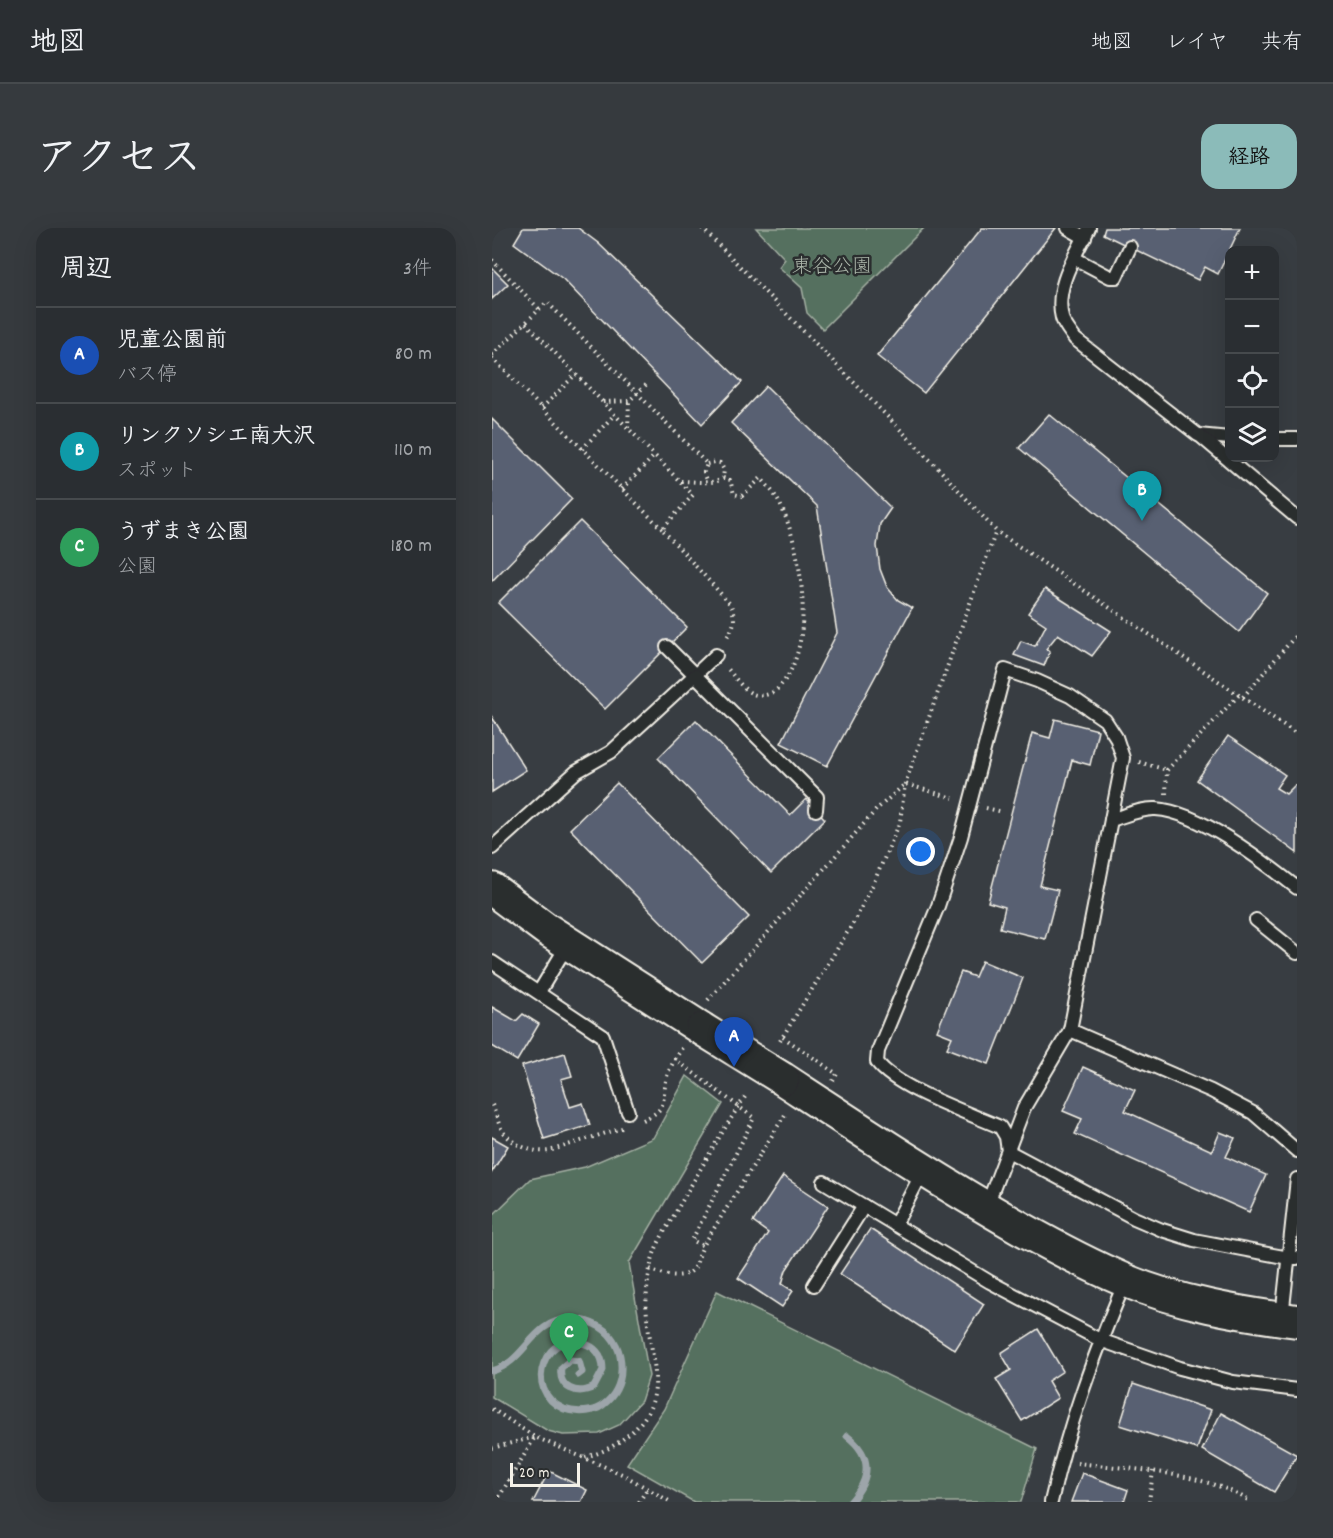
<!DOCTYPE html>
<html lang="ja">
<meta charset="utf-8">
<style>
body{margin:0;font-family:Dekko,"Klee One",sans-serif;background:#363a3e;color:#f1f3f6}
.controls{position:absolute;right:18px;top:18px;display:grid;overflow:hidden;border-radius:12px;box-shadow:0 6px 24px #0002}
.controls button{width:54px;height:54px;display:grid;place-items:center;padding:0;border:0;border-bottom:2px solid #464a4d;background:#2a2e32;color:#f1f3f6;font:30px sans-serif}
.scale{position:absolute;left:18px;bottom:15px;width:70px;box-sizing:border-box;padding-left:6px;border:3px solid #f4f1e8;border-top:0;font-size:16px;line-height:21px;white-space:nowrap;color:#f4f1e8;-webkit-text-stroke:4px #2a2d2e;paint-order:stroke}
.you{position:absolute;left:429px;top:624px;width:21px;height:21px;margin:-15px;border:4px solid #fff;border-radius:50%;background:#1a73e8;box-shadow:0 0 0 9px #1a73e833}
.badge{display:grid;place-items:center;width:39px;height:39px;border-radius:50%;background:#8bbbb9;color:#fff;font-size:20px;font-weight:700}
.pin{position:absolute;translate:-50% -50px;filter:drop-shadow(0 2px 3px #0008)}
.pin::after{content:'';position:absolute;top:32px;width:21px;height:18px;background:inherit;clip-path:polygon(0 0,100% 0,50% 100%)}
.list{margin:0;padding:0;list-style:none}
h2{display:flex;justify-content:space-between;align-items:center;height:78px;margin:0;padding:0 24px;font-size:26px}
h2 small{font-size:20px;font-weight:400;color:#a5a8ac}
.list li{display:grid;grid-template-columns:39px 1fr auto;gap:18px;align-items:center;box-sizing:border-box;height:96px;padding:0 24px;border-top:2px solid #464a4d}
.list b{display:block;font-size:22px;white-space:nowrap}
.list p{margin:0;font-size:20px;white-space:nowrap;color:#a5a8ac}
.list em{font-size:20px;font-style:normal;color:#a5a8ac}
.icon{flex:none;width:33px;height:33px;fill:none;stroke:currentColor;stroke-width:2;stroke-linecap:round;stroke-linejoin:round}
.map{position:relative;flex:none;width:805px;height:1274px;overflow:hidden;border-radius:18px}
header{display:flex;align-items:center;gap:36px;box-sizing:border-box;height:84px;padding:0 30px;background:#2a2e32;border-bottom:2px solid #464a4d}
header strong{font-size:28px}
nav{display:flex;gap:33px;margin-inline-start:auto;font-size:21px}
.intro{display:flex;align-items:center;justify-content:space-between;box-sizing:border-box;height:144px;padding:0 36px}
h1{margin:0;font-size:42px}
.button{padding:15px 27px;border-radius:18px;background:#8bbbb9;color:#111;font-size:21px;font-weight:700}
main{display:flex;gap:36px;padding:0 36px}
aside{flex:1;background:#2a2e32;border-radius:18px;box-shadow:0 6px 24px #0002}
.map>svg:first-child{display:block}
.green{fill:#546f5e;stroke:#a4b0a3;stroke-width:1.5}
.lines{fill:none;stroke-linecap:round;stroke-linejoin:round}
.stream{stroke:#9da5aa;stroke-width:7}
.building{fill:#596172;stroke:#f4f1e8;stroke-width:1.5}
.service-casing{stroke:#f4f1e8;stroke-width:16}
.tertiary-casing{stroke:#f4f1e8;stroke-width:36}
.path{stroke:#f4f1e8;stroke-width:4;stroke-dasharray:1.5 4.5;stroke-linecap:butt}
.service{stroke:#2a2d2e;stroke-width:12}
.tertiary{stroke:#2a2d2e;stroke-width:32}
.tertiary-bridge-casing{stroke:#f4f1e8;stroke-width:36;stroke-linecap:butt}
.tertiary-bridge{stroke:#2a2d2e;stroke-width:32}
.labels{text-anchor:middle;stroke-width:5;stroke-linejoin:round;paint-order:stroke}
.park-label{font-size:20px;fill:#acb6aa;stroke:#2a2d2e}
</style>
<header>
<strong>地図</strong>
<nav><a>地図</a><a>レイヤ</a><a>共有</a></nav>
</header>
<div class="intro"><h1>アクセス</h1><a class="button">経路</a></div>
<main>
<aside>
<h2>周辺<small>3件</small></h2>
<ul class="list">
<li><span class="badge" style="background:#1a4fb4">A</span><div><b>児童公園前</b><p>バス停</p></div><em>80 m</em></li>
<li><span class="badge" style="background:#0f9aa8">B</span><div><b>リンクソシエ南大沢</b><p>スポット</p></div><em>110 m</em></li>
<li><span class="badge" style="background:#2e9e5b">C</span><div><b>うずまき公園</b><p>公園</p></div><em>180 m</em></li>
</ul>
</aside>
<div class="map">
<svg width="805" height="1274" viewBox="0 0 805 1274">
<rect width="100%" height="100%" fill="#383d42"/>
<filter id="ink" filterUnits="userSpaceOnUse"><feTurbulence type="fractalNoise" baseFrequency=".0167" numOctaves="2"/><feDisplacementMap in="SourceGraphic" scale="12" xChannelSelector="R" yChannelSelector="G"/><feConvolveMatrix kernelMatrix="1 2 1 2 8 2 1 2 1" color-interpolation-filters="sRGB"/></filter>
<g filter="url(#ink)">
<g class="green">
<path d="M264 0H432L331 101 315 85 310 60 287 39 293 31Z"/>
<path d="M195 848 231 876 137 1035 157 1148 149 1173 127 1197 107 1206 71 1207 56 1203 0 1169V988L38 951 93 939 161 910Z"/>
<path d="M225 1063 545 1221 529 1274H202L135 1236 172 1181Z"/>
</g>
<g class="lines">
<g class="stream">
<path d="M0 1143C34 1134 39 1093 77 1091 88 1091 99 1094 108 1099 123 1108 130 1125 129 1142 129 1156 122 1169 111 1177 101 1185 83 1185 72 1181 29 1163 53 1098 96 1117 107 1122 111 1131 111 1142L102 1159C85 1168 66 1160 69 1140L78 1132 87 1133 90 1144 86 1147"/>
<path d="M355 1208C381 1228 379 1251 358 1274"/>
</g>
</g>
<g class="building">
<path d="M31 0H86L106 15 250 154 210 196 71 51 22 15Z"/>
<path d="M490 0H564L432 165 385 128Z"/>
<path d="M613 0H748L726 46 713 39 706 52 611 6Z"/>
<path d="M0 40 16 56 0 71Z"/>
<path d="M274 158 399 280 388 296 385 318 388 341 395 359 406 372 420 380 335 538 289 515 345 405 325 278 239 195Z"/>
<path d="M557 186 775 365 747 404 527 220Z"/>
<path d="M0 191 80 271 0 353Z"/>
<path d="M88 293 195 399 113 481 6 375Z"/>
<path d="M553 361 619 403 600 428 566 406 554 421 558 423 552 438 522 427 529 413 543 418 554 397 536 385Z"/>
<path d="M0 489 34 542 0 564Z"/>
<path d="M563 491 606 502 598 537 580 532 548 658 566 662 553 711 508 700 513 679 496 674 540 505 558 510Z"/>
<path d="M204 492 298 587 314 571 333 591 279 645 166 530Z"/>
<path d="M736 508 793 547 784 560 794 566 803 557 805 559V625L705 552Z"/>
<path d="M125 555 257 689 210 735 78 601Z"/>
<path d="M490 733 531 750 497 836 455 820 460 809 445 803 469 744 483 749Z"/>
<path d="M0 779 24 793 31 786 47 796 25 833 0 818Z"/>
<path d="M73 825 80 848 69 851 78 879 91 875 98 897 52 911 30 838Z"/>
<path d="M591 839 643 862 633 883 720 923 728 904 743 910 734 929 774 947 757 984 583 906 590 891 571 883Z"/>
<path d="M0 909 16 918 0 944Z"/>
<path d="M291 948 336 978 294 1042 290 1056 301 1063 290 1079 246 1050 276 1005 261 994Z"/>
<path d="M378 1001 492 1076 463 1122 348 1046Z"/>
<path d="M546 1101 571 1143 556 1153 566 1170 530 1193 504 1151 519 1142 509 1125Z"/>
<path d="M641 1156 719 1182 705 1221 628 1197Z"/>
<path d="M729 1185 805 1227 782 1264 710 1222Z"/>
<path d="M57 1243 95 1262 89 1274H41Z"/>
<path d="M590 1245 636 1262 632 1274H579Z"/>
</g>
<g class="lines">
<defs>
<g id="service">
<path d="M576 0 593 10"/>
<path d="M597 0C584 27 562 58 570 90 572 97 579 105 583 111L706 207 738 210"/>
<path d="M582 30 618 49H624L638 19"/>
<path d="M707 207 805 290"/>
<path d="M782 211H805"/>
<path d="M175 419 203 447 224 427"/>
<path d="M619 592C633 588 649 580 664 581 708 584 771 633 805 660"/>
<path d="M0 620 84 544 119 524 203 447 325 569 324 582"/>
<path d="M764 692 805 725"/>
<path d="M0 734 111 808 136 884"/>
<path d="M47 764 76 716"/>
<path d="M578 802 719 863 761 885 805 923"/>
<path d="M332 954 498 1054 608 1112 688 1140 741 1154 805 1162"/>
<path d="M494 980 532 880 578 802 631 530 624 509 613 492 578 468 545 453 513 442 469 609 446 678 386 823 385 834C404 860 476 885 508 899L514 909 516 923 642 990 670 1002 702 1012 797 1030H805"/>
<path d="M403 997 431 943"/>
<path d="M322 1057 372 978"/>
<path d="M790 1089 805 951"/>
<path d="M559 1274C576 1197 602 1127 633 1054"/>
</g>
<g id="tertiary">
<path d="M0 661 54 701 210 801"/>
<path d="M291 851C369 902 446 953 527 999 561 1018 596 1037 632 1052 687 1075 746 1085 805 1093"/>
</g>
</defs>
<use href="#service" class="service-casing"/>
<use href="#tertiary" class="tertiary-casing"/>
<g class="path">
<path d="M210 0 447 241 504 303 805 506"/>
<path d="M0 32 48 82"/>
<path d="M34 95 201 267 170 301 239 377C244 394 243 397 233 412"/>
<path d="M0 127 55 74 215 236 212 244 215 252"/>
<path d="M0 130 170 301"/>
<path d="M111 174 137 173 156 155"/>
<path d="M50 180 84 146"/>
<path d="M136 200 137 173"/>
<path d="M90 221 123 186"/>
<path d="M215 236 223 234 228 235 232 242 231 250"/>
<path d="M231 250 238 252 242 266 250 268 269 250C276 258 283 266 288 276 310 321 325 416 289 457 283 465 271 470 261 466 250 461 242 448 235 440"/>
<path d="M189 253C201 253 224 257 231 250"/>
<path d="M130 261 163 227"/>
<path d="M751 469 805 406"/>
<path d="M647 534 675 542"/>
<path d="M674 566 675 542 747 467"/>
<path d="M494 580 511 584"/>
<path d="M216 772 385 581 413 556 461 570"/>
<path d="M291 809 345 846 341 853"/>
<path d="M288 813 363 692 382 654 408 594 413 556 504 303"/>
<path d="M190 820 183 831 262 890 200 1012 211 1018 294 885"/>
<path d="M0 877C4 885 7 901 14 907 25 919 42 925 57 923L130 900"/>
<path d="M151 892C179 879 168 873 175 849 176 843 180 837 183 831"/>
<path d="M158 1041C171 1047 196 1054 204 1037 206 1031 208 1024 211 1018"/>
<path d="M0 1181 43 1209 130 1246 179 1274"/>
<path d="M0 1220 43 1209"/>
<path d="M93 1229C110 1225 123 1218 137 1206 179 1172 159 1133 155 1088 153 1071 156 1045 161 1029 166 1012 178 995 186 980 208 942 230 903 255 866"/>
<path d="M585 1235C638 1241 714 1244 759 1274"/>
<path d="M4 1274 43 1209"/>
<path d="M147 1274 155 1261"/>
<path d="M657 1274 661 1243"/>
</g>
<use href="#service" class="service"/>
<use href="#tertiary" class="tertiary"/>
<defs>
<path id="tertiary-bridge" d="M210 801 291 851"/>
</defs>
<use href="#tertiary-bridge" class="tertiary-bridge-casing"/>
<use href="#tertiary-bridge" class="tertiary-bridge"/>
</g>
</g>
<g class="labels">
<g class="park-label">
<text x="340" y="44">東谷公園</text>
</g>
</g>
</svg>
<div class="controls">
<button>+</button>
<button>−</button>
<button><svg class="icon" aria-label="locate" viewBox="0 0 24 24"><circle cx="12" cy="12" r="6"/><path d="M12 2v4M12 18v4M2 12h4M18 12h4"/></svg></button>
<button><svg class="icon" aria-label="layers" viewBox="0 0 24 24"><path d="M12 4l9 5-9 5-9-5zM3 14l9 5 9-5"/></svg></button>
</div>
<div class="scale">20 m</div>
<div class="you"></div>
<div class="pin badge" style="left:242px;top:839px;background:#1a4fb4">A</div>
<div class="pin badge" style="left:650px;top:293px;background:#0f9aa8">B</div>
<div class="pin badge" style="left:77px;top:1135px;background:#2e9e5b">C</div>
</div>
</main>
